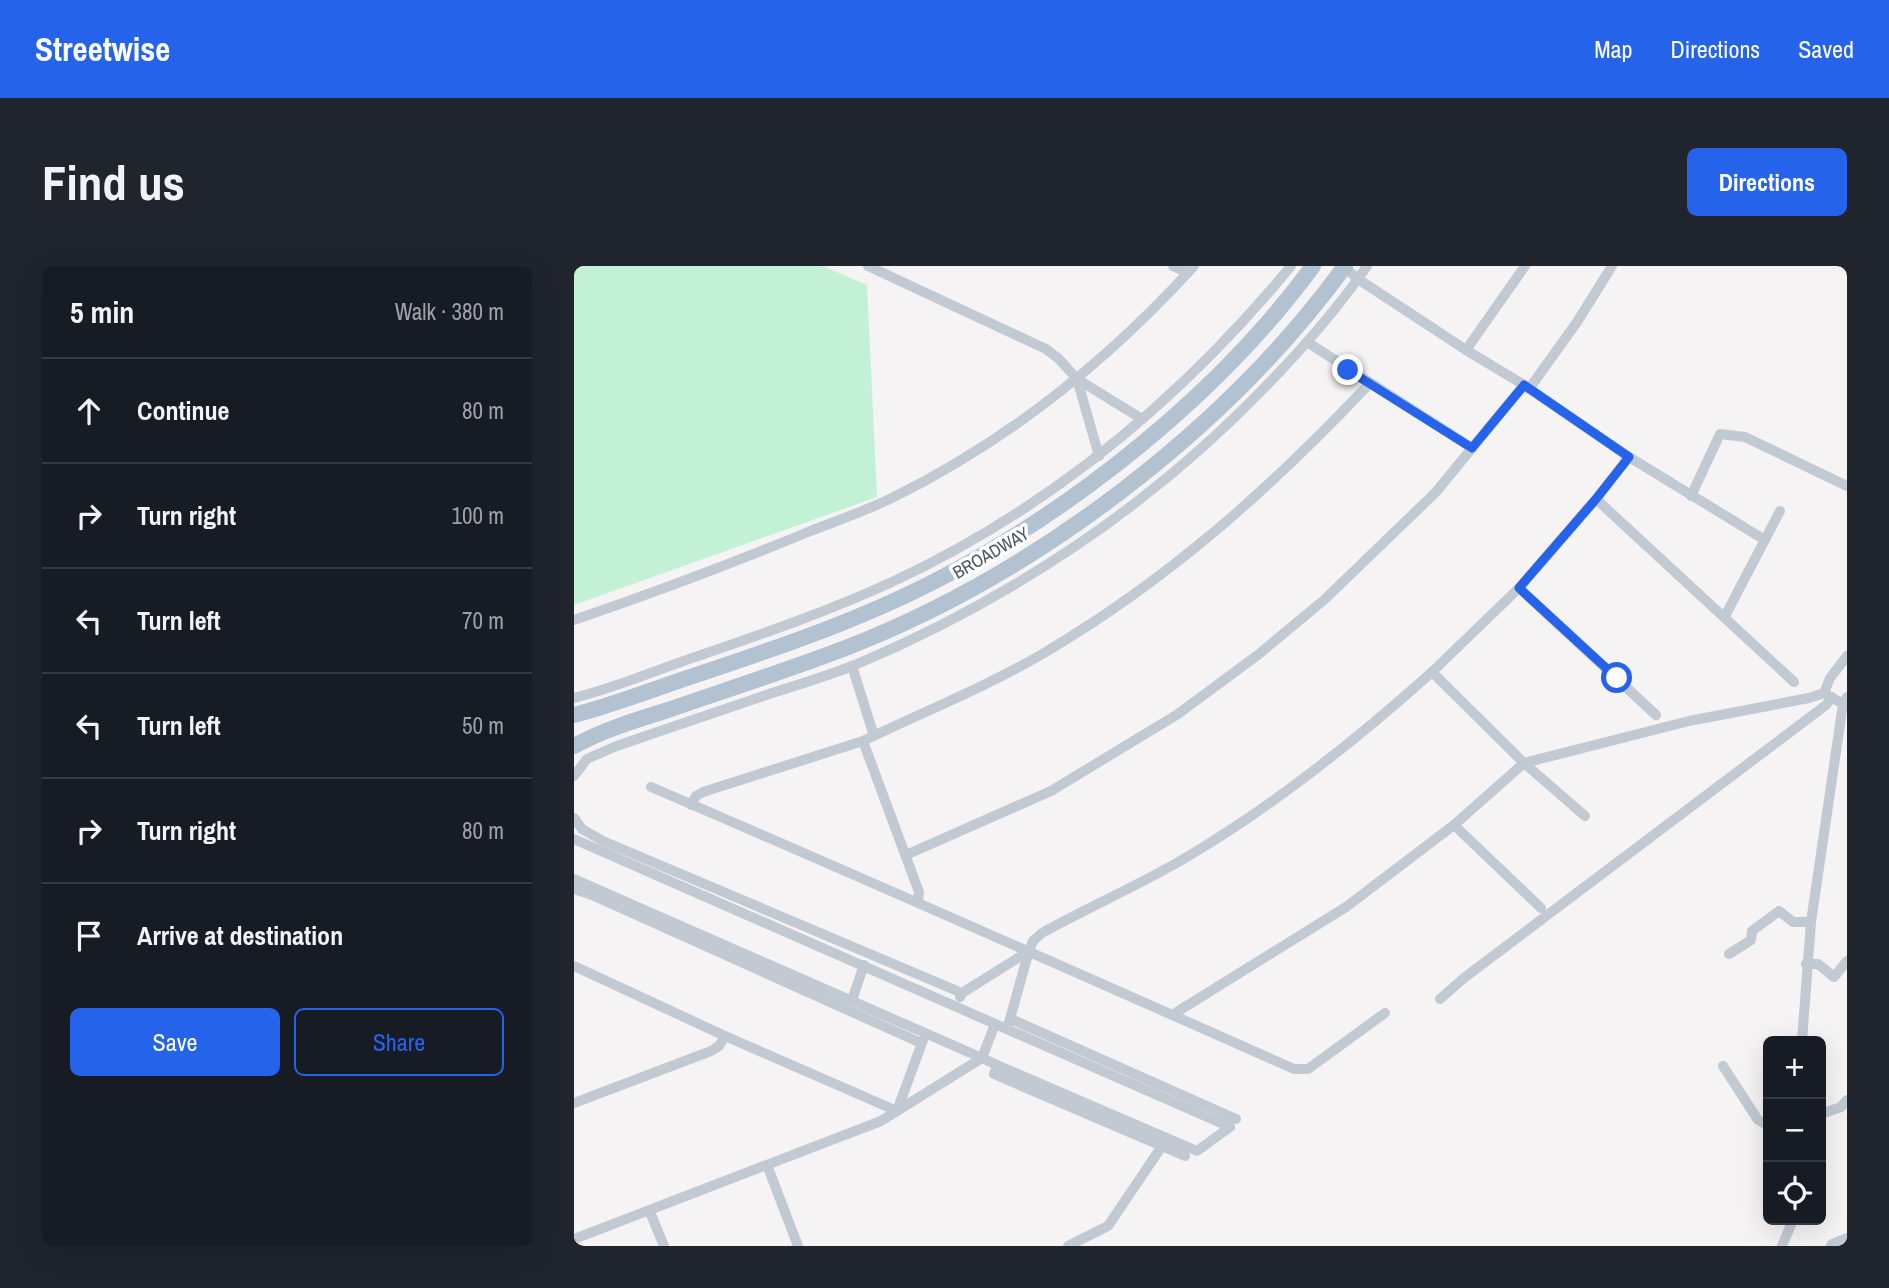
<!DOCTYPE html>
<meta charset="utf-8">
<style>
body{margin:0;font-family:"Archivo Narrow",sans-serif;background:#20242c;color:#f1f3f6}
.controls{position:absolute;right:21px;bottom:21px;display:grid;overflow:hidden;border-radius:10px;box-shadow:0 7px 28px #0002}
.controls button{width:63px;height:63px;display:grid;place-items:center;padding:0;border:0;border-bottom:2px solid #363941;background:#171b24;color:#f1f3f6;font:35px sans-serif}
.stop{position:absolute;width:21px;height:21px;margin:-16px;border:5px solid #2563eb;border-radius:50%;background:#fff}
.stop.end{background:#2563eb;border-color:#fff;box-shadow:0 2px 7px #0008}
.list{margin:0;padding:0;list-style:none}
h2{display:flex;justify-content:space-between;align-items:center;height:91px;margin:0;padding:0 28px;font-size:30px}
h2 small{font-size:23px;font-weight:400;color:#9ea1a6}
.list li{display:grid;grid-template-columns:46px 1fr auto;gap:21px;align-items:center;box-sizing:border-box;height:105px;padding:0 28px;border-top:2px solid #363941}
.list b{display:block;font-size:26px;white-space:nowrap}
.list em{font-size:23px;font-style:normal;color:#9ea1a6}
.actions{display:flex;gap:14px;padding:21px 28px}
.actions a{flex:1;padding:16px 0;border:2px solid #2563eb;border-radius:10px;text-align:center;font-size:24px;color:#2563eb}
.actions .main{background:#2563eb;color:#fff}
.icon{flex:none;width:38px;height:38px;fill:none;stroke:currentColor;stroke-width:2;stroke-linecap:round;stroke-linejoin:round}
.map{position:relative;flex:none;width:1273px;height:980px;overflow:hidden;border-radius:10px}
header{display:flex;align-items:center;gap:42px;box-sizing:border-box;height:98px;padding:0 35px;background:#2563eb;color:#fff}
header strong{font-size:33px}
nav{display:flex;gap:38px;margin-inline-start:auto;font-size:24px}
.intro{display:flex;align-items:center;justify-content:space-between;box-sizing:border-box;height:168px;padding:0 42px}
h1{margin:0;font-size:49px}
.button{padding:18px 32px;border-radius:10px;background:#2563eb;color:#fff;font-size:24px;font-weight:700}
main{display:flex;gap:42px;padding:0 42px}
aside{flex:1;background:#171b24;border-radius:10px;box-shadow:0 7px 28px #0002}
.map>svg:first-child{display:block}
.green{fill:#c3f1d5}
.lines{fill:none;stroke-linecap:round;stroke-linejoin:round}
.street{stroke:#c1cad2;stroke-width:10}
.secondary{stroke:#c1cbd6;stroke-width:14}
.primary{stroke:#b3c2d1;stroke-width:16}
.route{stroke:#2563eb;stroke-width:9}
.labels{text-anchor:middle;stroke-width:7;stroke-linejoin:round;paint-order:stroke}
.street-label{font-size:18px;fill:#4a5661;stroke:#fff}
</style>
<header>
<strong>Streetwise</strong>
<nav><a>Map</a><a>Directions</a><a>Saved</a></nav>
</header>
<div class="intro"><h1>Find us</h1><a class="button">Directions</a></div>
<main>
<aside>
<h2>5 min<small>Walk · 380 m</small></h2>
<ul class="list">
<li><svg class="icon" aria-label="ahead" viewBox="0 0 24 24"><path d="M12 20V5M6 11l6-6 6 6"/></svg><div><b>Continue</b></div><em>80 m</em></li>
<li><svg class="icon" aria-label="right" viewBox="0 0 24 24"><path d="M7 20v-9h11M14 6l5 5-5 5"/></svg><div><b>Turn right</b></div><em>100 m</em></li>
<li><svg class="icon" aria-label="left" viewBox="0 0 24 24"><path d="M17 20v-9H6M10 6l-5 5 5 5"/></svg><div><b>Turn left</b></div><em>70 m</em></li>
<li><svg class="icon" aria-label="left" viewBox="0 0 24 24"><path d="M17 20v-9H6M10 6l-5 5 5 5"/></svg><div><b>Turn left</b></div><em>50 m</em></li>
<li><svg class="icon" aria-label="right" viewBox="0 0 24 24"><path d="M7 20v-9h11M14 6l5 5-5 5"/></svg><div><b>Turn right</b></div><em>80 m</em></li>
<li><svg class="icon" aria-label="arrive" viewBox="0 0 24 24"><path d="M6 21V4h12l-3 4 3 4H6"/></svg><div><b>Arrive at destination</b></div></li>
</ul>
<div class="actions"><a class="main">Save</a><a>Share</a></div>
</aside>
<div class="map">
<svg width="1273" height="980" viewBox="0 0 1273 980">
<rect width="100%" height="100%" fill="#f5f3f3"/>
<path class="green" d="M0 0H249L293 19 303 231 0 339Z"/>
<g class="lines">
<g class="street">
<path d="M294 0 472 83 485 93 503 113 568 153"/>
<path d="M599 0 614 7"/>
<path d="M770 1 784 13 892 84 950 119 1055 191 1191 274"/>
<path d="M892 84 951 0"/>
<path d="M503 113 525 190"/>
<path d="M955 123 1003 56 1038 0"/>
<path d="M898 182 950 119"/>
<path d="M1117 230 1146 168 1171 171 1273 220"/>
<path d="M1022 233 1220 416"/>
<path d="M945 322 1082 449"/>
<path d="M1151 350 1206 245"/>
<path d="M0 354C79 327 157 298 234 266 262 255 291 245 318 232 433 175 534 95 620 0"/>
<path d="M278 400 300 470"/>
<path d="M1250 427 1256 412 1273 390"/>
<path d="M0 432C44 421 87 402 130 388 194 366 257 344 318 316 475 243 608 132 717 0"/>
<path d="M0 510 13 493 40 481C91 463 143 446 195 428 224 419 253 410 281 399 437 333 577 240 694 118 730 81 764 42 793 0"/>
<path d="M77 521C292 613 506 708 720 803H734L811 747"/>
<path d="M117 539 122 530 129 526 289 475"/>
<path d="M1011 550 950 497 858 406 945 322 1022 233 1055 191"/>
<path d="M0 552 8 563 29 575 388 727"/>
<path d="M880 559 967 642"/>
<path d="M0 573 656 861"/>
<path d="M332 589 477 525 604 448 685 388 750 334 862 226 898 182 733 76"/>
<path d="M0 613 408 792 323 845"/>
<path d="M0 623 18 629 347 777"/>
<path d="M344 636 345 626 289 475C349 446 412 421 470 387 595 313 696 223 795 118"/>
<path d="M455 685 459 675 468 667C513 642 561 621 606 595 697 542 779 477 858 406"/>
<path d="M1155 688 1177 674 1178 665 1205 645 1219 656H1237"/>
<path d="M1232 698H1244L1260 711 1273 695"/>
<path d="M0 700 151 770 323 845 307 855 0 973"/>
<path d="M386 731 388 727 455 685 434 760"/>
<path d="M866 733 890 712 1252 439 1258 431"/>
<path d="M278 734 290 699"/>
<path d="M598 749 772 641 880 559 950 497 1115 455 1235 432 1250 427 1269 438"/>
<path d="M437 753 662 853"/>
<path d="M421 758 408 792 423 799 623 885 656 861"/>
<path d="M1228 775 1237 656 1269 438 1273 431"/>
<path d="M423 799 420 808 611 890"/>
<path d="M1149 800 1184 854 1194 859"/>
<path d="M0 837 137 785 145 780 151 770"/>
<path d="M323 845 349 774"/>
<path d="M1247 848 1267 841 1273 834"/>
<path d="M193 899 224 980"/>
<path d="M76 946 90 980"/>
<path d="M494 980 534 960 588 880"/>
<path d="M1208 980 1219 954"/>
</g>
<path class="secondary" d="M1259 980 1273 974"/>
<g class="primary">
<path d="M0 449C39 439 77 424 116 411 200 383 284 355 363 314 502 242 646 127 739 0"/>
<path d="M0 480C29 464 62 454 94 444 152 424 211 405 269 383 459 310 651 165 771 0"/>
</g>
</g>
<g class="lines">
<path class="route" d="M774 104 898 182 950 119 1055 191 1022 233 945 322 1043 412"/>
</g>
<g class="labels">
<g class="street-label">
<text transform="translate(417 287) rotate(-30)" y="6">BROADWAY</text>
</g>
</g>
</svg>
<div class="controls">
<button>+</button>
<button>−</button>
<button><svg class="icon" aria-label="locate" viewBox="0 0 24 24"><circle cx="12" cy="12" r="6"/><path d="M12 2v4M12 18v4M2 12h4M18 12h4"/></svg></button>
</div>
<div class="stop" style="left:1043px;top:412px"></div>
<div class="stop end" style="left:774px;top:104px"></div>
</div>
</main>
